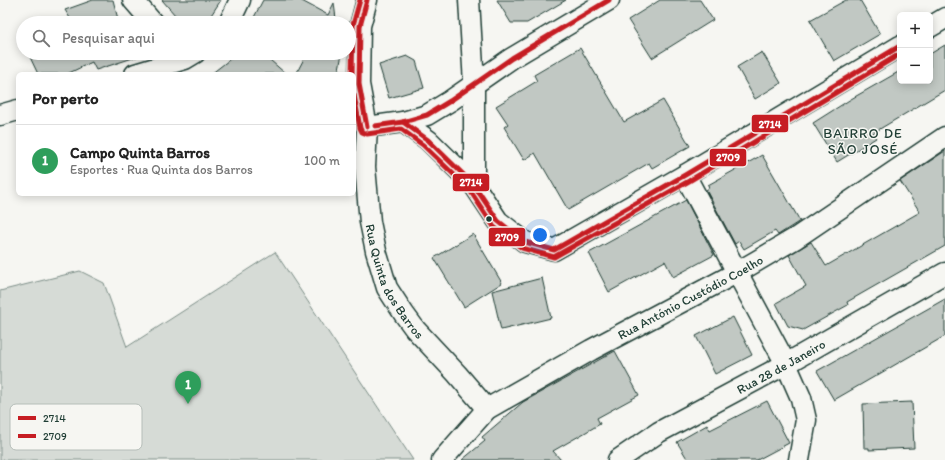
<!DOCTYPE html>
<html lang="pt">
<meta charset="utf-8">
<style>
body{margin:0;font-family:Itim,sans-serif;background:#f2f2f2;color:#222}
.controls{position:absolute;right:12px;top:12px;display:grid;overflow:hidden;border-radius:6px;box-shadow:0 2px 10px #0003}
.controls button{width:36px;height:36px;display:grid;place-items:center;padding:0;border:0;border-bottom:1px solid #e0e0e0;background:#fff;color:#222;font:20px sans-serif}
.you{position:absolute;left:540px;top:235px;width:14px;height:14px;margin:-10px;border:3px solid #fff;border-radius:50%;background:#1a73e8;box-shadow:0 0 0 6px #1a73e833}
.badge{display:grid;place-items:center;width:26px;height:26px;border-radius:50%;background:#0f766e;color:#fff;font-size:13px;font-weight:700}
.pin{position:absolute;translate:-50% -33px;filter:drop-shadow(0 1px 2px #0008)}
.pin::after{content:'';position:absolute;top:21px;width:14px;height:12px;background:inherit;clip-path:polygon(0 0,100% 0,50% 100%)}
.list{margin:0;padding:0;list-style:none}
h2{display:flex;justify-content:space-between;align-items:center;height:52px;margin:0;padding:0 16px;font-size:17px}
h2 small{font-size:13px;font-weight:400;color:#767676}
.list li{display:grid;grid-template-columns:26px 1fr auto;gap:12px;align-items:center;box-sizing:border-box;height:72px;padding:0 16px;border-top:1px solid #e0e0e0}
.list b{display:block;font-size:15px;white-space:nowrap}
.list p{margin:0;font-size:13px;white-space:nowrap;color:#767676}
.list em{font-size:13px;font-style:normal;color:#767676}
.icon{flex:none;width:22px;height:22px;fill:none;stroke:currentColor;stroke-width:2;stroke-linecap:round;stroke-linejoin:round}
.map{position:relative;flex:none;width:945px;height:460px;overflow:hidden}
.search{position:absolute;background:#fff;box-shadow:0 2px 10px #0003;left:16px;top:16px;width:340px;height:44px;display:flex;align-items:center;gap:10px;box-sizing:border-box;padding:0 14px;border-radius:22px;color:#767676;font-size:15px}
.panel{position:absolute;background:#fff;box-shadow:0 2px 10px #0003;left:16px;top:72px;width:340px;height:124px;border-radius:6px}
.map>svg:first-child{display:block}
.green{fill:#d6dbd6;stroke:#7a8c85}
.building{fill:#c1c8c3;stroke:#1f3d34}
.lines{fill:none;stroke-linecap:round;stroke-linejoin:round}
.street-casing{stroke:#1f3d34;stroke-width:23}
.street{stroke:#f6f6f2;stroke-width:20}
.bus-1-casing{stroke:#f6f6f2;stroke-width:8}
.bus-2-casing{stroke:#f6f6f2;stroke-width:8}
.bus-1{stroke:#c61d23;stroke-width:5}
.bus-2{stroke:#c61d23;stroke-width:5}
.bus-dot{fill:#1f3d34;stroke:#f6f6f2;stroke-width:1.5}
.labels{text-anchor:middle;stroke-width:3;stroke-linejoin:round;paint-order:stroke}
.street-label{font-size:13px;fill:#1f3d34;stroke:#f6f6f2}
.neighbourhood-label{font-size:14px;letter-spacing:1px;fill:#1f3d34;stroke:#f6f6f2}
.key{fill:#f6f6f2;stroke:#b6beb9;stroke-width:1}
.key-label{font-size:11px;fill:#1f3d34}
.line-badge{stroke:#f6f6f2;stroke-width:1.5}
.badge-label{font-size:11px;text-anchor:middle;font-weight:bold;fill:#fff}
</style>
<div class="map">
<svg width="945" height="460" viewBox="0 0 945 460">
<rect width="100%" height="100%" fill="#f6f6f2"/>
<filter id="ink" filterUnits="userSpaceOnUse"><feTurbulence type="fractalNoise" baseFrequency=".025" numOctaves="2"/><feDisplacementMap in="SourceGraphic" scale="8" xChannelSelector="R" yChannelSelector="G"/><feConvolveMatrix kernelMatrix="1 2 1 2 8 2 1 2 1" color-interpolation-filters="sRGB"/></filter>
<g filter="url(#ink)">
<path class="green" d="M275 252 413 460H0V291L80 271 104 283 127 347Z"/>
<g class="building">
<path d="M93 0H113L119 23H73L65 10Z"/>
<path d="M162 0H221L206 23H182Z"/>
<path d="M263 0H300L328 15 334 3 336 19 345 23H251Z"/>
<path d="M497 0H566L527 23H511Z"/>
<path d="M660 0H700L713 20 652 58 628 20Z"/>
<path d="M846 0H860L880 34 834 61 810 20Z"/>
<path d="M945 45V90L873 133 876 138 837 162 813 123 851 99 900 71V81H930V54Z"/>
<path d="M580 48 624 122 663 100 690 146 652 168 649 163 568 210 535 153 524 160 504 127 508 124 496 106 537 81 534 75Z"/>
<path d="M762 52 781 83 755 99 737 67Z"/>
<path d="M28 53H145V54L96 70 92 62 67 74H38Z"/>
<path d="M235 53H262L286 74H211L233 57Z"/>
<path d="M307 53H341V59L338 74H296Z"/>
<path d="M407 56 416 61 424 88 389 98 379 65Z"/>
<path d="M945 151V246L847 302 848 305 803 330 788 326 776 303 806 286 789 255 811 242 826 266 920 212 900 181Z"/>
<path d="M762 155 800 221 778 235 775 231 744 249 739 241 735 244 706 190 709 188 708 185Z"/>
<path d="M686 200 714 255 673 277 665 261 609 292 589 253Z"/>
<path d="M473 234 502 283 464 307 434 258Z"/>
<path d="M542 278 551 318 501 330 492 291Z"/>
<path d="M945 299V336L834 400 817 371Z"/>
<path d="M733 317 752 355 715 374 696 336Z"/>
<path d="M615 351 639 395 597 418 600 424 553 451 561 460H462L485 441 482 437 523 402Z"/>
<path d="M767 401 789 443 757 460H688L677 442 707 425 710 430Z"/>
<path d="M912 402 914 448 869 450V448H864L863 404Z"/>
</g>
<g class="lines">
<defs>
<g id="street">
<path d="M133 0 153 23"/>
<path id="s1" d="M367 0 360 26 359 84 367 127 365 167 370 222 376 251 387 288 404 314 415 329 457 374 487 409"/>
<path d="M469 0 474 84V185"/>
<path d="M229 23 240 0"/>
<path d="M930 27 945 18"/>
<path d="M135 74 185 59 195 53"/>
<path d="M0 115 18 110"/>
<path d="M403 122 428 140 474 185 498 221 525 242 554 250 685 175 900 46"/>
<path d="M367 127 403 122 427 115 450 101 512 58 609 0"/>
<path d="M685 175 786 364 801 398 806 420 799 460"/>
<path id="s2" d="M442 460 487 409 591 350 738 272 796 238 945 137"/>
<path id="s3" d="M618 460 659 432 786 364 945 273"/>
</g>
</defs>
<use href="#street" class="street-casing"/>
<use href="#street" class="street"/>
<defs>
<g id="bus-1">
<path d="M367 0 360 26 359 84 367 127"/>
<path d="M403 122 428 140 474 185 498 221 525 242 554 250 685 175 900 46"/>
<path d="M375 126 403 122 427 115 450 101 512 58 609 0"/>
</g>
<g id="bus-2">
<path d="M352 74 353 25 360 0"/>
<path d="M354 95 360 128 362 132 367 134 401 129 423 145 469 189 494 227 522 248 554 257 689 181 900 54"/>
</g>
</defs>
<use href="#bus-1" class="bus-1-casing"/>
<use href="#bus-2" class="bus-2-casing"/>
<use href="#bus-1" class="bus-1"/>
<use href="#bus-2" class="bus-2"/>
</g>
</g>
<circle class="bus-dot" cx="489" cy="219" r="3.5"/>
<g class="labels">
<g class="street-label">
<text dy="5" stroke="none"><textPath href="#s1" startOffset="289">Rua Quinta dos Barros</textPath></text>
<text dy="5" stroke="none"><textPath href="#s2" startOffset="300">Rua António Custódio Coelho</textPath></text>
<text dy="5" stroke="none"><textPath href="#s3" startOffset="188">Rua 28 de Janeiro</textPath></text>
</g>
<g class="neighbourhood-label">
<text x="863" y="138">BAIRRO DE<tspan x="863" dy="16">SÃO JOSÉ</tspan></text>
</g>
</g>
<rect x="10" y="404" width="132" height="46" rx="6" class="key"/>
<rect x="18" y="416" width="18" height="4" fill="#c61d23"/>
<rect x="18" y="434" width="18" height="4" fill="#c61d23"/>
<g class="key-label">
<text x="43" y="422">2714</text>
<text x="43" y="440">2709</text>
</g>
<g class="line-badge">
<rect x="751" y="114" width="38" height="19" rx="4" fill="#c61d23"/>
<rect x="709" y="148" width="38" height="19" rx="4" fill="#c61d23"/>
<rect x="452" y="173" width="38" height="19" rx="4" fill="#c61d23"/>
<rect x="488" y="227" width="38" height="20" rx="4" fill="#c61d23"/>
</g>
<g class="badge-label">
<text x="770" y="128">2714</text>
<text x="728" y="161">2709</text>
<text x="471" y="186">2714</text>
<text x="507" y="241">2709</text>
</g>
</svg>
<div class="controls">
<button>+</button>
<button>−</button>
</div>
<div class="you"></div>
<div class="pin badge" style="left:188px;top:404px;background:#2e9e5b">1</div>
<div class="search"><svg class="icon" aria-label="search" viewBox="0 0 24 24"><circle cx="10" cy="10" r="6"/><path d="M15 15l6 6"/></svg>Pesquisar aqui</div>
<section class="panel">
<h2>Por perto<small></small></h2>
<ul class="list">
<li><span class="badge" style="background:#2e9e5b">1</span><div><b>Campo Quinta Barros</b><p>Esportes · Rua Quinta dos Barros</p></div><em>100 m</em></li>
</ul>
</section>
</div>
